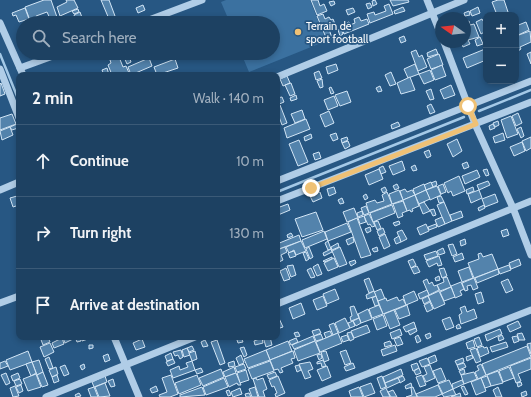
<!DOCTYPE html>
<meta charset="utf-8">
<style>
body{margin:0;font-family:Cabin,sans-serif;background:#2a4c6b;color:#f1f3f6}
.controls{position:absolute;right:12px;top:12px;display:grid;overflow:hidden;border-radius:8px;box-shadow:0 2px 6px #0003}
.controls button{width:36px;height:36px;display:grid;place-items:center;padding:0;border:0;border-bottom:1px solid #3b5a77;background:#1d4162;color:#f1f3f6;font:20px sans-serif}
.compass{position:absolute;left:435px;top:12px;width:36px;height:36px;border-radius:50%;background:#1d4162;box-shadow:0 2px 6px #0003;rotate:284deg}
.stop{position:absolute;width:12px;height:12px;margin:-9px;border:3px solid #efc175;border-radius:50%;background:#fff}
.stop.end{background:#efc175;border-color:#fff;box-shadow:0 1px 4px #0008}
.list{margin:0;padding:0;list-style:none}
h2{display:flex;justify-content:space-between;align-items:center;height:52px;margin:0;padding:0 16px;font-size:17px}
h2 small{font-size:13px;font-weight:400;color:#a0afbe}
.list li{display:grid;grid-template-columns:26px 1fr auto;gap:12px;align-items:center;box-sizing:border-box;height:72px;padding:0 16px;border-top:1px solid #3b5a77}
.list b{display:block;font-size:15px;white-space:nowrap}
.list em{font-size:13px;font-style:normal;color:#a0afbe}
.icon{flex:none;width:22px;height:22px;fill:none;stroke:currentColor;stroke-width:2;stroke-linecap:round;stroke-linejoin:round}
.map{position:relative;flex:none;width:531px;height:397px;overflow:hidden}
.search{position:absolute;background:#1d4162;box-shadow:0 2px 6px #0003;left:16px;top:16px;width:264px;height:44px;display:flex;align-items:center;gap:10px;box-sizing:border-box;padding:0 14px;border-radius:22px;color:#a0afbe;font-size:15px}
.panel{position:absolute;background:#1d4162;box-shadow:0 2px 6px #0003;left:16px;top:72px;width:264px;height:268px;border-radius:8px}
.map>svg:first-child{display:block}
.green{fill:#3b71a0}
.lines{fill:none;stroke-linecap:round;stroke-linejoin:round}
.stream{stroke:#a4c9e7;stroke-width:2.5}
.building{fill:#5383ac;stroke:#d3e6f6}
.minor{stroke:#b0cde7;stroke-width:7}
.route{stroke:#efc175;stroke-width:5}
.poi-dot{fill:#efc175;stroke:#275783;stroke-width:1.5}
.labels{text-anchor:middle;stroke-width:3.5;stroke-linejoin:round;paint-order:stroke}
.poi-label{font-size:11px;fill:#fff;stroke:#275783;text-anchor:start}
</style>
<div class="map">
<svg width="531" height="397" viewBox="0 0 531 397">
<rect width="100%" height="100%" fill="#275783"/>
<path class="green" d="M226 0H310L326 41 249 72 241 53H273V23H230L221 2Z"/>
<g class="lines">
<g class="stream">
<path d="M0 54 19 101"/>
<path d="M479 111 531 90"/>
<path d="M277 192 464 117"/>
</g>
</g>
<g class="building">
<path d="M44 0H51L59 23H52L47 12 36 16 39 23H31L25 7Z"/>
<path d="M66 0H74L78 8 60 16 57 7 67 2Z"/>
<path d="M101 0H109L115 16 109 19Z"/>
<path d="M311 0H318L320 6 324 4 327 11 317 15Z"/>
<path d="M375 0 377 4 373 6 372 1Z"/>
<path d="M390 0H408L409 2 393 6Z"/>
<path d="M498 0H504L509 15H497L492 2Z"/>
<path d="M334 1 335 4 331 6 329 2Z"/>
<path d="M370 3 372 7 368 9 366 4Z"/>
<path d="M389 4 393 14 370 23 367 14 374 12 375 15 386 11 384 6Z"/>
<path d="M143 5 145 10 138 13 136 8Z"/>
<path d="M403 7 405 11 395 14 394 11Z"/>
<path d="M478 7 480 13 472 16 470 11Z"/>
<path d="M25 8 29 19 19 22 16 15 13 16 12 13Z"/>
<path d="M353 8 355 12 348 15 346 10Z"/>
<path d="M78 9 79 12 74 14 72 11Z"/>
<path d="M469 11 470 15 465 16 464 13Z"/>
<path d="M80 12 84 23H77L74 15Z"/>
<path d="M323 14 325 19 329 17 331 20 333 19 335 24 328 26 332 38 327 40 317 16Z"/>
<path d="M359 17 361 21 367 19 369 24 344 34 341 25 349 22 350 25 355 23 354 19Z"/>
<path d="M108 19 109 23H103L102 21Z"/>
<path d="M482 19 483 21 486 20V31L481 34 476 22Z"/>
<path d="M469 21 470 25 474 24 479 37 468 40 470 44 463 47 462 44 457 46 456 42H465V23Z"/>
<path d="M526 22 529 30 516 36V26Z"/>
<path d="M341 29 343 34 340 36 338 30Z"/>
<path d="M530 31 531 42 520 47 521 49 518 51 516 48V36Z"/>
<path d="M404 36 406 41 401 43 399 38Z"/>
<path d="M480 37 483 44 477 46 475 40Z"/>
<path d="M436 49 438 54 428 57 427 53Z"/>
<path d="M485 49 486 60 467 68 463 58Z"/>
<path d="M416 50 419 57 422 55 427 67 418 71 411 52Z"/>
<path d="M531 52V64L527 54Z"/>
<path d="M128 53 131 62 127 64 123 55Z"/>
<path d="M439 54 443 65 431 69 427 59Z"/>
<path d="M119 57 123 67 126 66 129 73 126 75H112L108 65 111 63 110 60Z"/>
<path d="M149 58 152 66 131 75 128 67Z"/>
<path d="M175 59 178 68 157 75 154 67Z"/>
<path d="M336 64 338 70 328 74 326 67Z"/>
<path d="M415 64 419 74 408 78 404 69Z"/>
<path d="M442 65 446 76 435 80 431 70Z"/>
<path d="M107 68 109 75H104L102 70Z"/>
<path d="M430 70 434 80 424 84 419 74Z"/>
<path d="M319 71 322 78 316 80 314 73Z"/>
<path d="M391 72 396 84 390 86 385 75Z"/>
<path d="M287 76 290 83 283 86 280 79Z"/>
<path d="M410 77 415 90 401 94 397 83Z"/>
<path d="M322 79 323 87 320 88 317 81Z"/>
<path d="M1 83 5 94 0 96V84Z"/>
<path d="M291 83 295 94 290 96 285 85Z"/>
<path d="M451 85 455 95 444 99 440 90Z"/>
<path d="M380 86 382 91 378 92 376 88Z"/>
<path d="M331 87 334 93 331 94 329 88Z"/>
<path d="M431 89 434 99 430 100 426 91Z"/>
<path d="M347 91 351 102 340 106 335 95Z"/>
<path d="M296 95 297 99 291 101 290 98Z"/>
<path d="M334 96 338 106 328 110 324 100Z"/>
<path d="M282 97 284 102 277 105V98Z"/>
<path d="M431 104 435 112 430 114 427 106Z"/>
<path d="M280 105 287 123 282 125 277 111V106Z"/>
<path d="M302 110 305 119 295 123 291 114Z"/>
<path d="M329 111 334 123 325 127 320 115Z"/>
<path d="M518 113 522 123 516 126 512 116Z"/>
<path d="M12 114 16 124 0 130V118Z"/>
<path d="M511 116 518 134 507 138 501 120Z"/>
<path d="M306 119 310 129 287 138 284 128Z"/>
<path d="M498 121 499 125 495 127 493 123Z"/>
<path d="M398 122 400 126 392 129 391 125Z"/>
<path d="M17 124 18 128 12 130 10 127Z"/>
<path d="M493 124 495 128 490 130 489 126Z"/>
<path d="M10 127 13 135 2 140 0 131Z"/>
<path d="M521 127 524 136 521 138 517 129Z"/>
<path d="M336 133 338 139 333 141 330 135Z"/>
<path d="M503 133 505 140 495 143 493 137Z"/>
<path d="M311 134 312 138 305 141 304 137Z"/>
<path d="M347 137 348 140 342 143 341 139Z"/>
<path d="M531 137V148L526 151 522 141Z"/>
<path d="M457 139 462 151 453 157 447 144Z"/>
<path d="M299 140 308 162 298 166 289 144Z"/>
<path d="M348 141 350 146 345 149 342 143Z"/>
<path d="M522 142 525 151 514 156 510 147Z"/>
<path d="M429 150 431 156 427 158 424 152Z"/>
<path d="M319 152 321 158 315 160 313 154Z"/>
<path d="M402 161 405 170 393 175 389 166Z"/>
<path d="M467 162 469 167 464 169 462 164Z"/>
<path d="M415 165 417 170 413 171 411 167Z"/>
<path d="M383 166 386 172 381 174 379 168Z"/>
<path d="M379 169 383 179 369 185 365 175Z"/>
<path d="M487 169 489 175 486 176 483 170Z"/>
<path d="M477 170 480 177 465 184 462 176Z"/>
<path d="M459 176 465 191 453 196 451 191 448 193 444 183Z"/>
<path d="M436 181 437 185 433 187 431 183Z"/>
<path d="M488 181 490 185 479 190 477 185Z"/>
<path d="M431 182 433 187 426 190 424 185Z"/>
<path d="M397 184 399 188 395 190 393 186Z"/>
<path d="M424 184 426 190 415 195 413 189Z"/>
<path d="M443 184 446 192 441 194 438 186Z"/>
<path d="M437 186 441 195 430 200 426 190Z"/>
<path d="M334 187 336 193 329 196 327 189Z"/>
<path d="M385 187 387 191 383 193 381 189Z"/>
<path d="M473 187 474 191 467 194 466 190Z"/>
<path d="M405 189 407 192 412 190 415 195 403 200 400 191Z"/>
<path d="M399 190 403 200 392 204 389 194Z"/>
<path d="M426 190 430 199 419 204 415 195Z"/>
<path d="M479 190 482 198 471 203 468 194Z"/>
<path d="M320 192 322 198 313 202 310 196Z"/>
<path d="M387 192 392 204 369 213 366 203 375 200 377 203 384 201 382 195Z"/>
<path d="M366 194 368 198 365 200 363 196Z"/>
<path d="M495 194 498 202 485 207 482 199Z"/>
<path d="M415 195 419 206 412 209 413 211 411 212 410 210 407 211 403 200Z"/>
<path d="M17 196 19 205 13 207 10 198Z"/>
<path d="M441 196 444 202 439 203 437 197Z"/>
<path d="M342 198 344 203 340 204 338 200Z"/>
<path d="M403 201 407 211 402 213 403 216 398 218 393 204Z"/>
<path d="M424 202 430 211 423 214 419 204Z"/>
<path d="M444 202 452 221 445 224 437 205Z"/>
<path d="M288 204 290 210 278 215 277 208Z"/>
<path d="M392 205 395 213 373 222 370 213Z"/>
<path d="M484 205 485 208 479 211 478 208Z"/>
<path d="M366 206 369 213 364 215 361 208Z"/>
<path d="M354 208 358 218 347 222 343 212Z"/>
<path d="M434 209 436 215 433 216 430 210Z"/>
<path d="M362 211 363 215 358 217 357 213Z"/>
<path d="M461 211 463 217 452 221 450 215Z"/>
<path d="M316 212 323 230 302 237 295 219Z"/>
<path d="M369 214 375 226 372 227 370 224 368 225 364 216Z"/>
<path d="M364 216 366 222 360 224 358 218Z"/>
<path d="M442 217 445 224 438 227 435 220Z"/>
<path d="M357 218 371 255 361 258 348 222Z"/>
<path d="M378 221 381 228 377 230 374 222Z"/>
<path d="M399 221 400 224 395 226 393 223Z"/>
<path d="M347 223 351 232 328 241 325 232Z"/>
<path d="M426 224 429 231 420 235 417 228Z"/>
<path d="M436 224 437 227 429 230 428 227Z"/>
<path d="M370 227 371 231 367 233 365 229Z"/>
<path d="M383 228 385 233 379 236 377 231Z"/>
<path d="M507 229 509 235 503 237 501 231Z"/>
<path d="M402 230 407 239 401 242 397 232Z"/>
<path d="M324 231 327 239 305 248 302 240Z"/>
<path d="M291 233 293 236 288 238 287 235Z"/>
<path d="M385 234 390 246 384 249 379 237Z"/>
<path d="M299 235 301 241 279 249 277 244Z"/>
<path d="M399 236 401 242 396 244 394 239Z"/>
<path d="M353 237 354 242 348 245 346 240Z"/>
<path d="M465 239 466 244 461 246 460 241Z"/>
<path d="M301 241 306 251 296 255 294 250 289 253 286 247Z"/>
<path d="M328 241 331 249 328 250 325 243Z"/>
<path d="M338 243 339 247 332 250 331 247Z"/>
<path d="M453 244 457 254 452 256 448 245Z"/>
<path d="M285 247 287 252 281 255 283 260 277 263V250Z"/>
<path d="M309 247 313 257 310 259 306 249Z"/>
<path d="M340 247 347 264 339 267 332 251Z"/>
<path d="M377 247 378 251 374 252 372 249Z"/>
<path d="M443 248 445 253 439 255 437 251Z"/>
<path d="M331 249 332 252 324 256 323 253Z"/>
<path d="M294 251 296 256 290 258 288 253Z"/>
<path d="M436 251 438 256 426 260 424 255Z"/>
<path d="M306 252 309 259 306 261 303 253Z"/>
<path d="M462 253 464 259 455 262 453 257Z"/>
<path d="M481 253 483 257 492 254 498 269 474 278 468 263 479 259 478 254Z"/>
<path d="M439 256 442 265 438 266 437 263 429 267 426 261Z"/>
<path d="M332 257V259L324 262 323 261Z"/>
<path d="M334 258 338 267 328 271 324 263Z"/>
<path d="M413 259 416 265 411 268 408 261Z"/>
<path d="M519 259 521 265 511 269 509 263Z"/>
<path d="M355 260 356 263 351 266 349 262Z"/>
<path d="M318 264 322 274 317 276 313 267Z"/>
<path d="M293 265 296 275 291 277 287 266Z"/>
<path d="M509 265 511 270 500 274 498 269Z"/>
<path d="M417 266 420 272 414 274 411 268Z"/>
<path d="M469 267 473 278 462 282 458 271Z"/>
<path d="M286 268 290 279 284 281 280 271Z"/>
<path d="M311 268 315 277 311 278 307 270Z"/>
<path d="M444 268 447 276 442 278 439 269Z"/>
<path d="M498 269 499 274 477 283 475 278Z"/>
<path d="M439 276 440 280 436 281 435 278Z"/>
<path d="M447 277 451 287 440 291 437 285 444 282 443 278Z"/>
<path d="M369 278 374 291 369 293 364 280Z"/>
<path d="M474 278 478 288 473 290 471 285 467 286 468 290 465 291 462 283Z"/>
<path d="M427 279 429 284 432 282 434 286 437 285 439 290 429 295 423 281Z"/>
<path d="M508 279 513 290 506 293 501 282Z"/>
<path d="M461 282 464 289 460 291 462 295 455 298 451 286Z"/>
<path d="M451 287 455 297 444 301 440 292Z"/>
<path d="M335 289 339 299 327 304 323 294Z"/>
<path d="M381 289 385 299 378 301 374 292Z"/>
<path d="M427 290 429 295 420 299 418 294Z"/>
<path d="M374 291 376 296 367 299 366 295Z"/>
<path d="M414 291 418 300 406 305 403 296Z"/>
<path d="M439 291 445 304 434 309 428 296Z"/>
<path d="M481 292 484 302 478 304 475 294Z"/>
<path d="M323 296 327 306 317 310 313 300Z"/>
<path d="M376 296 379 305 375 306 372 298Z"/>
<path d="M428 296 430 301 424 304 422 299Z"/>
<path d="M397 297 399 301 403 299 406 305 383 314 378 301 386 298 387 301Z"/>
<path d="M430 302 433 309 427 312 424 305Z"/>
<path d="M301 303 305 314 293 319 289 308Z"/>
<path d="M379 305 383 314 372 318 369 309Z"/>
<path d="M407 305 410 315 399 319 395 310Z"/>
<path d="M354 306 359 318 351 321 350 317 352 316 350 307Z"/>
<path d="M465 306 467 312 474 309 477 318 461 324 459 315 462 313 460 308Z"/>
<path d="M368 309 372 319 361 323 358 314Z"/>
<path d="M394 310 400 325 390 329 384 314Z"/>
<path d="M277 314 283 327 277 329Z"/>
<path d="M383 315 387 326 377 330 373 319Z"/>
<path d="M450 317 454 327 446 330 442 320Z"/>
<path d="M345 318 350 328 339 333 335 323Z"/>
<path d="M359 318 361 323 356 326 353 321Z"/>
<path d="M353 321 355 326 350 328 348 323Z"/>
<path d="M518 321 521 327 510 332 507 326Z"/>
<path d="M414 322 416 328 406 332 403 327Z"/>
<path d="M334 323 338 333 333 335 329 325Z"/>
<path d="M459 324 461 328 457 329 456 326Z"/>
<path d="M367 325 370 332 354 338 351 331Z"/>
<path d="M416 328 417 331 410 335 408 331Z"/>
<path d="M319 329 321 333 314 336 312 331Z"/>
<path d="M400 329 402 335 392 339 390 333Z"/>
<path d="M500 329 502 334 487 341 485 335Z"/>
<path d="M330 331 332 335 326 338 324 333Z"/>
<path d="M298 332 300 336 296 337 294 333Z"/>
<path d="M351 332 354 339 350 341 347 333Z"/>
<path d="M338 333 342 343 320 352 316 342Z"/>
<path d="M430 333 431 337 427 339 425 335Z"/>
<path d="M522 333 525 340H519L517 334Z"/>
<path d="M321 334 323 339 316 341 314 336Z"/>
<path d="M347 335 349 340 343 342 341 337Z"/>
<path d="M418 335 421 341 417 343 415 337Z"/>
<path d="M502 335 504 339 499 341 498 337Z"/>
<path d="M313 336 315 341 294 349 292 345Z"/>
<path d="M517 336 519 341 514 343 512 337Z"/>
<path d="M40 337H48L50 342 43 345Z"/>
<path d="M65 337H74L75 338 65 343 63 338Z"/>
<path d="M75 337H87L88 339 82 341V338L80 339 81 341 77 342Z"/>
<path d="M236 337H241L243 342 238 343Z"/>
<path d="M263 337H270L272 345 266 347Z"/>
<path d="M400 337 403 344 397 346 394 339Z"/>
<path d="M479 337 482 345 477 347 474 339Z"/>
<path d="M62 338 64 344 54 348 52 343Z"/>
<path d="M262 338 263 343 255 345 254 341Z"/>
<path d="M296 338 298 342 291 345 289 341Z"/>
<path d="M142 339 145 347 136 350 133 343Z"/>
<path d="M205 340 208 346 203 347 201 342Z"/>
<path d="M217 340 225 363 220 365 211 342Z"/>
<path d="M473 340 475 347 468 349 466 343Z"/>
<path d="M288 341 292 351 270 360 266 350Z"/>
<path d="M315 341 320 353 298 361 294 350Z"/>
<path d="M390 341 392 345 385 347 384 343Z"/>
<path d="M506 342 508 347 492 352 490 347Z"/>
<path d="M50 343 54 352 44 357 40 347Z"/>
<path d="M531 343V354L527 344Z"/>
<path d="M89 345H93V348L89 349Z"/>
<path d="M395 345 397 351 383 356 381 350Z"/>
<path d="M192 346 194 350 189 352 187 348Z"/>
<path d="M483 346 484 348 487 347 489 353 480 357 477 348Z"/>
<path d="M527 346 531 357 486 375 482 364Z"/>
<path d="M244 347 247 355 244 357 240 348Z"/>
<path d="M187 348 190 355 184 357 182 350Z"/>
<path d="M476 348 481 361 476 363 470 350Z"/>
<path d="M181 350 183 357 180 359 178 355 175 356 173 352Z"/>
<path d="M266 350 270 360 248 368 244 359Z"/>
<path d="M346 350 351 363 345 365 340 352Z"/>
<path d="M28 351 32 362 10 370 6 360Z"/>
<path d="M195 351 197 359 192 361 189 353Z"/>
<path d="M293 351 295 358 291 359 293 363 281 368 283 372 280 373 278 369 274 370 270 360Z"/>
<path d="M326 351 329 360 324 362 321 352Z"/>
<path d="M171 353 173 359 167 361 165 356Z"/>
<path d="M108 354 110 360 105 362 103 356Z"/>
<path d="M321 354 322 358 319 360 317 355Z"/>
<path d="M241 355 244 363 239 365 236 358Z"/>
<path d="M435 355 437 361 430 364 428 358Z"/>
<path d="M472 355 473 358 467 361 466 357Z"/>
<path d="M49 357 53 368 49 369 45 359Z"/>
<path d="M427 358 430 364 422 367 419 361Z"/>
<path d="M463 358 464 362 457 365 455 361Z"/>
<path d="M531 358V369L518 374 521 381 516 383 510 366Z"/>
<path d="M173 359 175 363 168 366 166 362Z"/>
<path d="M39 360 43 372 37 375 32 362Z"/>
<path d="M323 360 326 366 322 367 321 363 317 364V362Z"/>
<path d="M5 361 8 366 0 369V363Z"/>
<path d="M192 361 195 370 173 378 170 370 179 366 180 370 188 367 186 363Z"/>
<path d="M234 361 235 366 229 367 228 363Z"/>
<path d="M270 361 274 371 252 379 248 369Z"/>
<path d="M32 362 36 373 31 376 26 364Z"/>
<path d="M310 362 313 369 308 371 311 377 305 379 299 364Z"/>
<path d="M353 363 355 368 346 371 344 367Z"/>
<path d="M417 363 419 368 413 371 411 365Z"/>
<path d="M464 363 466 367 459 370 457 365Z"/>
<path d="M84 364 85 368 82 370 80 366Z"/>
<path d="M244 364 246 369 237 372 235 367Z"/>
<path d="M481 364 486 375 478 379 475 372 479 370 477 366Z"/>
<path d="M65 365 69 374 64 376 60 367Z"/>
<path d="M299 365 301 370 297 372 295 366Z"/>
<path d="M430 365 435 378 426 382 423 376 427 374 424 367Z"/>
<path d="M327 366 331 377 322 381 317 370Z"/>
<path d="M56 367 58 374 52 377 49 370Z"/>
<path d="M234 367 236 373 225 377 223 372Z"/>
<path d="M509 367 514 378 503 382 499 371Z"/>
<path d="M201 368 203 372 197 374 195 370Z"/>
<path d="M419 368 421 373 416 375 414 371Z"/>
<path d="M441 368 446 380 438 383 433 371Z"/>
<path d="M221 369 224 377 203 386 199 378Z"/>
<path d="M401 369 403 375 385 383 383 377Z"/>
<path d="M464 369 465 373 461 375 459 371Z"/>
<path d="M246 370 249 380 240 383 237 373Z"/>
<path d="M498 371 503 383 491 386 487 375Z"/>
<path d="M43 372 48 385 42 387 37 375Z"/>
<path d="M275 372 277 376 269 379 267 375Z"/>
<path d="M474 372 477 379 464 384 461 375Z"/>
<path d="M6 373 10 383 6 385 1 375Z"/>
<path d="M18 373 20 378 13 381 11 376Z"/>
<path d="M236 373 241 385H238L237 383 229 387 225 377Z"/>
<path d="M36 374 41 387 28 391 23 379Z"/>
<path d="M57 375 59 381 54 383 52 377Z"/>
<path d="M171 375 178 394 170 397H160L159 395 167 392 162 378Z"/>
<path d="M197 375 201 385 179 394 175 383Z"/>
<path d="M422 375 426 385 420 387 416 377Z"/>
<path d="M105 376 107 382 94 387 92 382Z"/>
<path d="M278 376 285 393 276 397 275 394 277 393 274 386 272 387 269 380Z"/>
<path d="M382 376 386 387 381 389 377 378Z"/>
<path d="M403 376 405 380 400 383 398 378Z"/>
<path d="M487 376 491 386 485 388 481 378Z"/>
<path d="M224 378 228 387 206 395 203 387Z"/>
<path d="M256 378 257 380 263 378 267 389 263 391 265 397H259L253 379Z"/>
<path d="M398 378 400 382 387 388 385 383Z"/>
<path d="M481 378 486 391 476 395 471 382Z"/>
<path d="M20 379 22 384 16 386 14 381Z"/>
<path d="M113 379 115 386 111 387 108 381Z"/>
<path d="M449 380 453 389 443 394 438 384Z"/>
<path d="M462 380 464 384 453 389 452 384Z"/>
<path d="M521 382 522 385 518 387 517 383Z"/>
<path d="M105 383 110 396 99 397 95 387Z"/>
<path d="M371 383 375 393 364 397 360 387Z"/>
<path d="M411 383 412 387 406 389 405 386Z"/>
<path d="M21 385 23 391 19 393 16 387Z"/>
<path d="M438 385 442 394 435 397H418L416 394Z"/>
<path d="M15 386 19 396 13 397 10 388Z"/>
<path d="M156 386 158 391 152 393 150 389Z"/>
<path d="M464 386 468 394 465 395 461 387Z"/>
<path d="M94 387 98 397H91L88 389Z"/>
<path d="M202 387 205 395 180 397V395Z"/>
<path d="M255 387 258 397H252L249 389Z"/>
<path d="M359 387 363 397H351L349 391Z"/>
<path d="M413 387 417 397H406L412 395 411 388Z"/>
<path d="M498 387 502 397H496L493 390Z"/>
<path d="M240 388 242 394 233 397 231 392Z"/>
<path d="M386 388 390 397H383L380 391Z"/>
<path d="M453 389 456 395 444 397 442 394Z"/>
<path d="M229 390 231 395 228 396 226 391Z"/>
<path d="M393 390 397 397H391L388 392Z"/>
<path d="M526 391 527 395 522 397 521 393Z"/>
<path d="M79 393 81 396 76 397 75 395Z"/>
<path d="M249 393 251 397H246L245 394Z"/>
<path d="M460 393 461 397H451Z"/>
</g>
<g class="lines">
<g class="minor">
<path d="M427 0 441 35"/>
<path d="M0 23 23 75"/>
<path d="M141 23 202 0"/>
<path d="M444 42 475 124 513 208 531 255"/>
<path d="M20 68 61 53"/>
<path d="M0 69 19 118"/>
<path d="M277 77 464 0"/>
<path d="M277 181 531 81"/>
<path d="M0 190 19 182"/>
<path d="M277 201 531 102"/>
<path d="M0 303 19 296"/>
<path d="M277 304 531 201"/>
<path d="M114 337 139 397"/>
<path d="M46 397 195 337"/>
<path d="M308 397 531 310"/>
</g>
</g>
<g class="lines">
<path class="route" d="M311 188 476 124 468 106"/>
</g>
<circle class="poi-dot" cx="298" cy="32" r="4"/>
<g class="labels">
<g class="poi-label">
<text x="306" y="30">Terrain de<tspan x="306" dy="13">sport football</tspan></text>
</g>
</g>
</svg>
<div class="controls">
<button>+</button>
<button>−</button>
</div>
<svg class="compass" viewBox="-18 -18 36 36"><path d="M0-13l5 13h-10z" fill="#e53935"/><path d="M0 13l5-13h-10z" fill="#a0afbe"/></svg>
<div class="stop" style="left:468px;top:106px"></div>
<div class="stop end" style="left:311px;top:188px"></div>
<div class="search"><svg class="icon" aria-label="search" viewBox="0 0 24 24"><circle cx="10" cy="10" r="6"/><path d="M15 15l6 6"/></svg>Search here</div>
<section class="panel">
<h2>2 min<small>Walk · 140 m</small></h2>
<ul class="list">
<li><svg class="icon" aria-label="ahead" viewBox="0 0 24 24"><path d="M12 20V5M6 11l6-6 6 6"/></svg><div><b>Continue</b></div><em>10 m</em></li>
<li><svg class="icon" aria-label="right" viewBox="0 0 24 24"><path d="M7 20v-9h11M14 6l5 5-5 5"/></svg><div><b>Turn right</b></div><em>130 m</em></li>
<li><svg class="icon" aria-label="arrive" viewBox="0 0 24 24"><path d="M6 21V4h12l-3 4 3 4H6"/></svg><div><b>Arrive at destination</b></div></li>
</ul>
</section>
</div>
